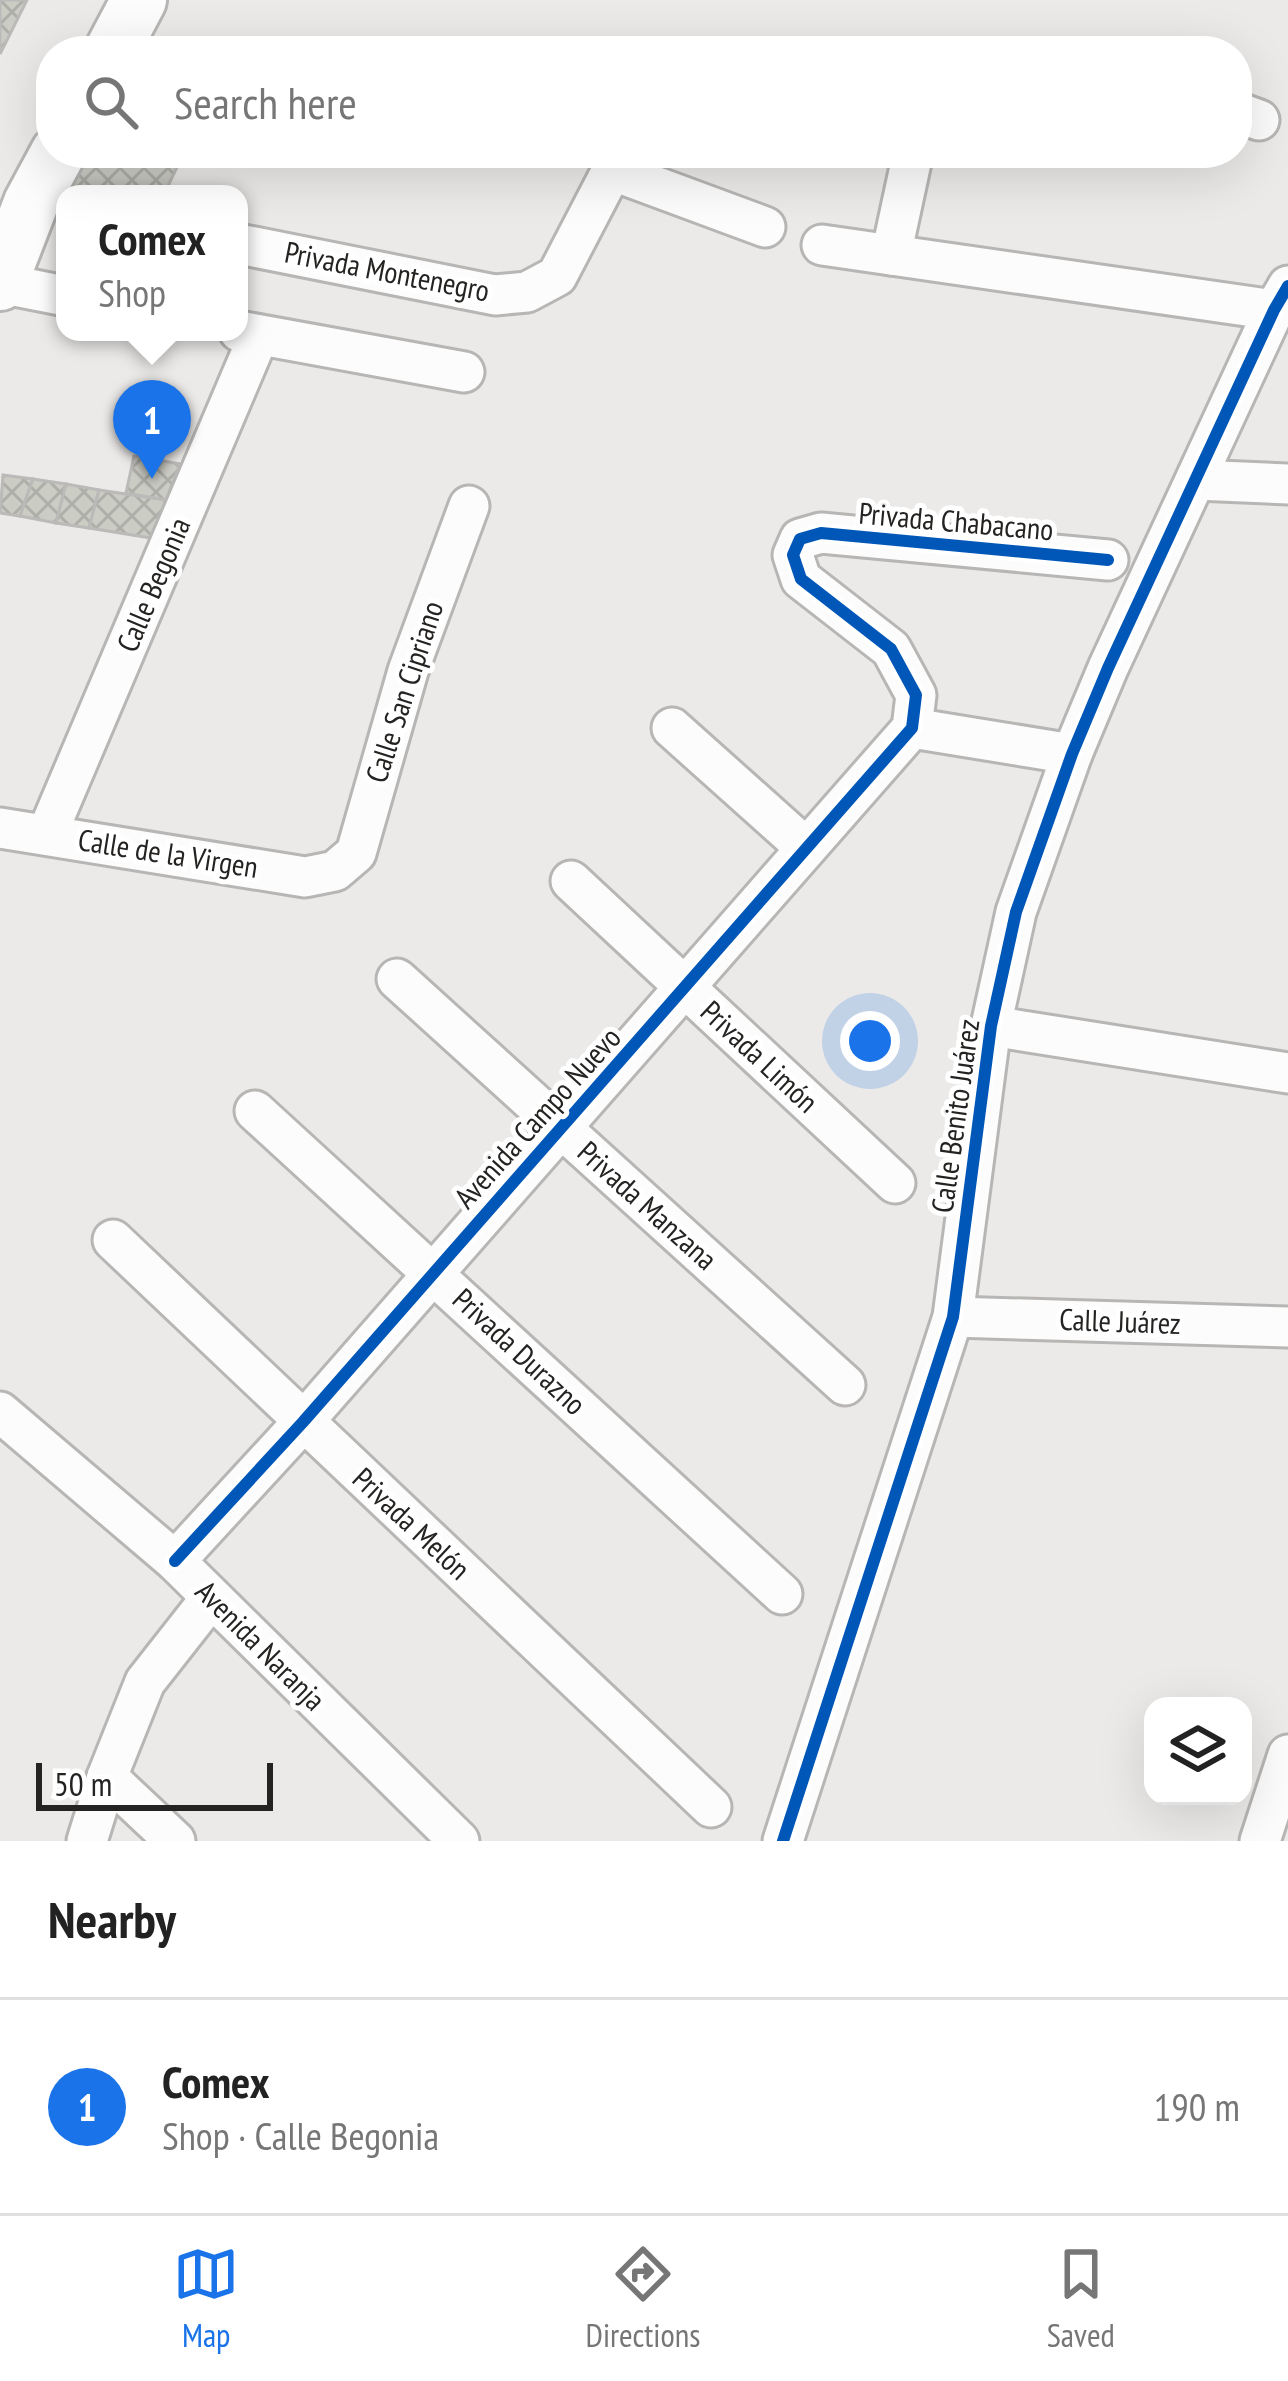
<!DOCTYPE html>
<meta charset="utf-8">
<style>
body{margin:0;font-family:"PT Sans Narrow",sans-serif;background:#f2f2f2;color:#222}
.controls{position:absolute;right:36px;bottom:36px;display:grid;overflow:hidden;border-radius:24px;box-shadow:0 12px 48px #0002}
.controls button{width:108px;height:108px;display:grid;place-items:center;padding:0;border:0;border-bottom:3px solid #e0e0e0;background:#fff;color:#222;font:60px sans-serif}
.scale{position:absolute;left:36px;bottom:30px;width:237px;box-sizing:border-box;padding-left:12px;border:6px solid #242321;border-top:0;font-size:33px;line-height:42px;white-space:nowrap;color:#242321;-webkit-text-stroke:9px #fff;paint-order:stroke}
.you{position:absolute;left:870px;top:1041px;width:42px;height:42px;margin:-30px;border:9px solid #fff;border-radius:50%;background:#1a73e8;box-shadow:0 0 0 18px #1a73e833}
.badge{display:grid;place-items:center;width:78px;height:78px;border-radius:50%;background:#1a73e8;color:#fff;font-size:39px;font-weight:700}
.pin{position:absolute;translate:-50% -99px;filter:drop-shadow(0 3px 6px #0008)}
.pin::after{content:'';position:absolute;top:63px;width:42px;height:36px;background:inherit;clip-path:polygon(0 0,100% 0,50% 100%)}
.popup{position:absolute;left:56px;top:185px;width:192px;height:156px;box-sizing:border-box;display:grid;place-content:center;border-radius:24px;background:#fff;filter:drop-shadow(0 3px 9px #0005);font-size:39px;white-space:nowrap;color:#767676}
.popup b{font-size:45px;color:#222}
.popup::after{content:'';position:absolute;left:50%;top:100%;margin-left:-24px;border:24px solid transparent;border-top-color:#fff}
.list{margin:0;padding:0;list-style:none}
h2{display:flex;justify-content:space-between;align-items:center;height:156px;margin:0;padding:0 48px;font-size:51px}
h2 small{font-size:39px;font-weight:400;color:#767676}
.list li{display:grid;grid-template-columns:78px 1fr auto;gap:36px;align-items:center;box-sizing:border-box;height:216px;padding:0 48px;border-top:3px solid #e0e0e0}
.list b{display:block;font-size:45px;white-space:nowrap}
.list p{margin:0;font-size:39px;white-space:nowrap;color:#767676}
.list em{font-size:39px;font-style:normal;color:#767676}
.icon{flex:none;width:66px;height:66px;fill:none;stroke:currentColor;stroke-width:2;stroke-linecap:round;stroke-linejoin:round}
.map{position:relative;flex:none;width:1288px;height:1841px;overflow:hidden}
.search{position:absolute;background:#fff;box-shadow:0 12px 48px #0002;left:36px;right:36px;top:36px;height:132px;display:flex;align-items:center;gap:30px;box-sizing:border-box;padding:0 42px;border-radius:48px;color:#767676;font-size:45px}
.sheet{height:372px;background:#fff}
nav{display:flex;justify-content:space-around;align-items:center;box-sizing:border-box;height:168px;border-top:3px solid #e0e0e0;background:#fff;font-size:33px;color:#767676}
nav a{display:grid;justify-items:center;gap:6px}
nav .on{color:#1a73e8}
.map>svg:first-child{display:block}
.building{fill:url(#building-cross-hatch);stroke:#bbbab9;stroke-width:3}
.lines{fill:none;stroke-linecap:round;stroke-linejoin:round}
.minor-casing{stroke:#b7b6b4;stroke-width:45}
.secondary-casing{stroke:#b7b6b4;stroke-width:60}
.minor{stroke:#fcfcfc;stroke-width:39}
.secondary{stroke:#fcfcfc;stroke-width:54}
.cycleway-casing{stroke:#fff;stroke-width:20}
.cycleway{stroke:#0057b8;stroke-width:12}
.labels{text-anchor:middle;stroke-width:10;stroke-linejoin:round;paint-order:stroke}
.street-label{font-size:30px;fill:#242321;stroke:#fff}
</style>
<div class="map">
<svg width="1288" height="1841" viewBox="0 0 1288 1841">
<defs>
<pattern id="building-cross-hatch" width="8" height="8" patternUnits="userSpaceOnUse" patternTransform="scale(3)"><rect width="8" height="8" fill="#cbccc4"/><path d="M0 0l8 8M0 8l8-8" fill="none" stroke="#aeafa8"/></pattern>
</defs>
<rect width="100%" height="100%" fill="#eceae8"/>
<g class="building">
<path d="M0 0H27L0 54Z"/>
<path d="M81 153H184L164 194H125L63 185Z"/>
<path d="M134 456 180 464 166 500 126 493Z"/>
<path d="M3 475 33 479 20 516 0 513Z"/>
<path d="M33 479 66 484 56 523 20 516Z"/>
<path d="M66 484 99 490 89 528 56 523Z"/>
<path d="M99 490 166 500 151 538 89 528Z"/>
</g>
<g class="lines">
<defs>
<g id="minor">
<path d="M1237 112 1259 120"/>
<path d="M611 170 765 227"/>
<path d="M239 244 495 295 527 292 557 276 621 153"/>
<path d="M822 245 1274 310"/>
<path d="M891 255 913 153"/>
<path d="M0 283 65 296"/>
<path d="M239 331 464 372"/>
<path d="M1196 480 1288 484"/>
<path d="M672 728 805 847"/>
<path d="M912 728 1072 754"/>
<path d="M0 828 305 877 335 871 356 853 408 671 469 506"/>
<path d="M47 834 259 335"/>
<path d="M571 881 895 1183"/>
<path d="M397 979 845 1385"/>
<path d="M991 1026 1288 1073"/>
<path d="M255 1111 782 1594"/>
<path d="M113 1240 711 1807"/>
<path d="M953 1317 1288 1327"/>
<path d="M0 1412 175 1561 459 1841"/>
<path d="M175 1561 303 1422 912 728 916 695 891 649 801 579 793 555 800 539 821 533 1108 560"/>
<path d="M107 1777 175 1841"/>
<path d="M87 1841 107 1777 145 1682 211 1598"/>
<path d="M783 1841 953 1317 991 1026 1016 912 1072 754 1108 668 1274 310 1288 286"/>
<path d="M1260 1841 1288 1755"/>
</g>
<g id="secondary">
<path d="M112 51 139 0"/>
<path d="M0 283 31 203 58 153"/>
</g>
</defs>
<use href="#minor" class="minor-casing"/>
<use href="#secondary" class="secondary-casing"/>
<use href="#minor" class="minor"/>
<use href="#secondary" class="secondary"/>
<defs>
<g id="cycleway">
<path d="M175 1561 303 1422 912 728 916 695 891 649 801 579 793 555 800 539 821 533 1108 560"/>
<path d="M783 1841 953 1317 991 1026 1016 912 1072 754 1108 668 1274 310 1288 286"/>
</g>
</defs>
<use href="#cycleway" class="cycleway-casing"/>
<use href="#cycleway" class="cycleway"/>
</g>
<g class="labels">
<g class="street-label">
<text transform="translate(387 272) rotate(11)" y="10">Privada Montenegro</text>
<text transform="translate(956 522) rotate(5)" y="10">Privada Chabacano</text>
<text transform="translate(154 585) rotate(-67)" y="10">Calle Begonia</text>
<text transform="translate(405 692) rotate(-72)" y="10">Calle San Cipriano</text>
<text transform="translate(168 854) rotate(9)" y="10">Calle de la Virgen</text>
<text transform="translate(759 1057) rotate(43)" y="10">Privada Limón</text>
<text transform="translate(956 1116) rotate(-82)" y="10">Calle Benito Juárez</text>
<text transform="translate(538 1118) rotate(-48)" y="10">Avenida Campo Nuevo</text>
<text transform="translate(647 1206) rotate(42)" y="10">Privada Manzana</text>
<text transform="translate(1120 1322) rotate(2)" y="10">Calle Juárez</text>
<text transform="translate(519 1352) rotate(43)" y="10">Privada Durazno</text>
<text transform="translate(411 1524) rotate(43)" y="10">Privada Melón</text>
<text transform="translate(260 1646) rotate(45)" y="10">Avenida Naranja</text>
</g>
</g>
</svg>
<div class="controls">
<button><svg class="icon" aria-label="layers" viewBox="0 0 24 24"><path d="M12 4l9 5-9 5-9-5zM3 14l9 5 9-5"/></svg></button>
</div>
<div class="scale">50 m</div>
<div class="you"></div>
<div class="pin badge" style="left:152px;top:479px">1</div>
<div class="popup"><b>Comex</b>Shop</div>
<div class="search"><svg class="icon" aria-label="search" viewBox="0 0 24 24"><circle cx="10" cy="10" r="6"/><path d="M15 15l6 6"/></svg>Search here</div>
</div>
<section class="sheet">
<h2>Nearby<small></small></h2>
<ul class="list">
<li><span class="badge">1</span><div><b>Comex</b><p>Shop · Calle Begonia</p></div><em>190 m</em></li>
</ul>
</section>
<nav>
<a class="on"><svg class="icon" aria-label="map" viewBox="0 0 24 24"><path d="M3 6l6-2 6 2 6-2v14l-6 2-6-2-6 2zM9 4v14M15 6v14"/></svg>Map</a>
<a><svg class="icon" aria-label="directions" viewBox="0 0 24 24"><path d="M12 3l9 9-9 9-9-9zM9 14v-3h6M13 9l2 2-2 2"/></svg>Directions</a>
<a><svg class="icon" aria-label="saved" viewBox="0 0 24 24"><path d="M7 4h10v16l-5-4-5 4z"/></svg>Saved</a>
</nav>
